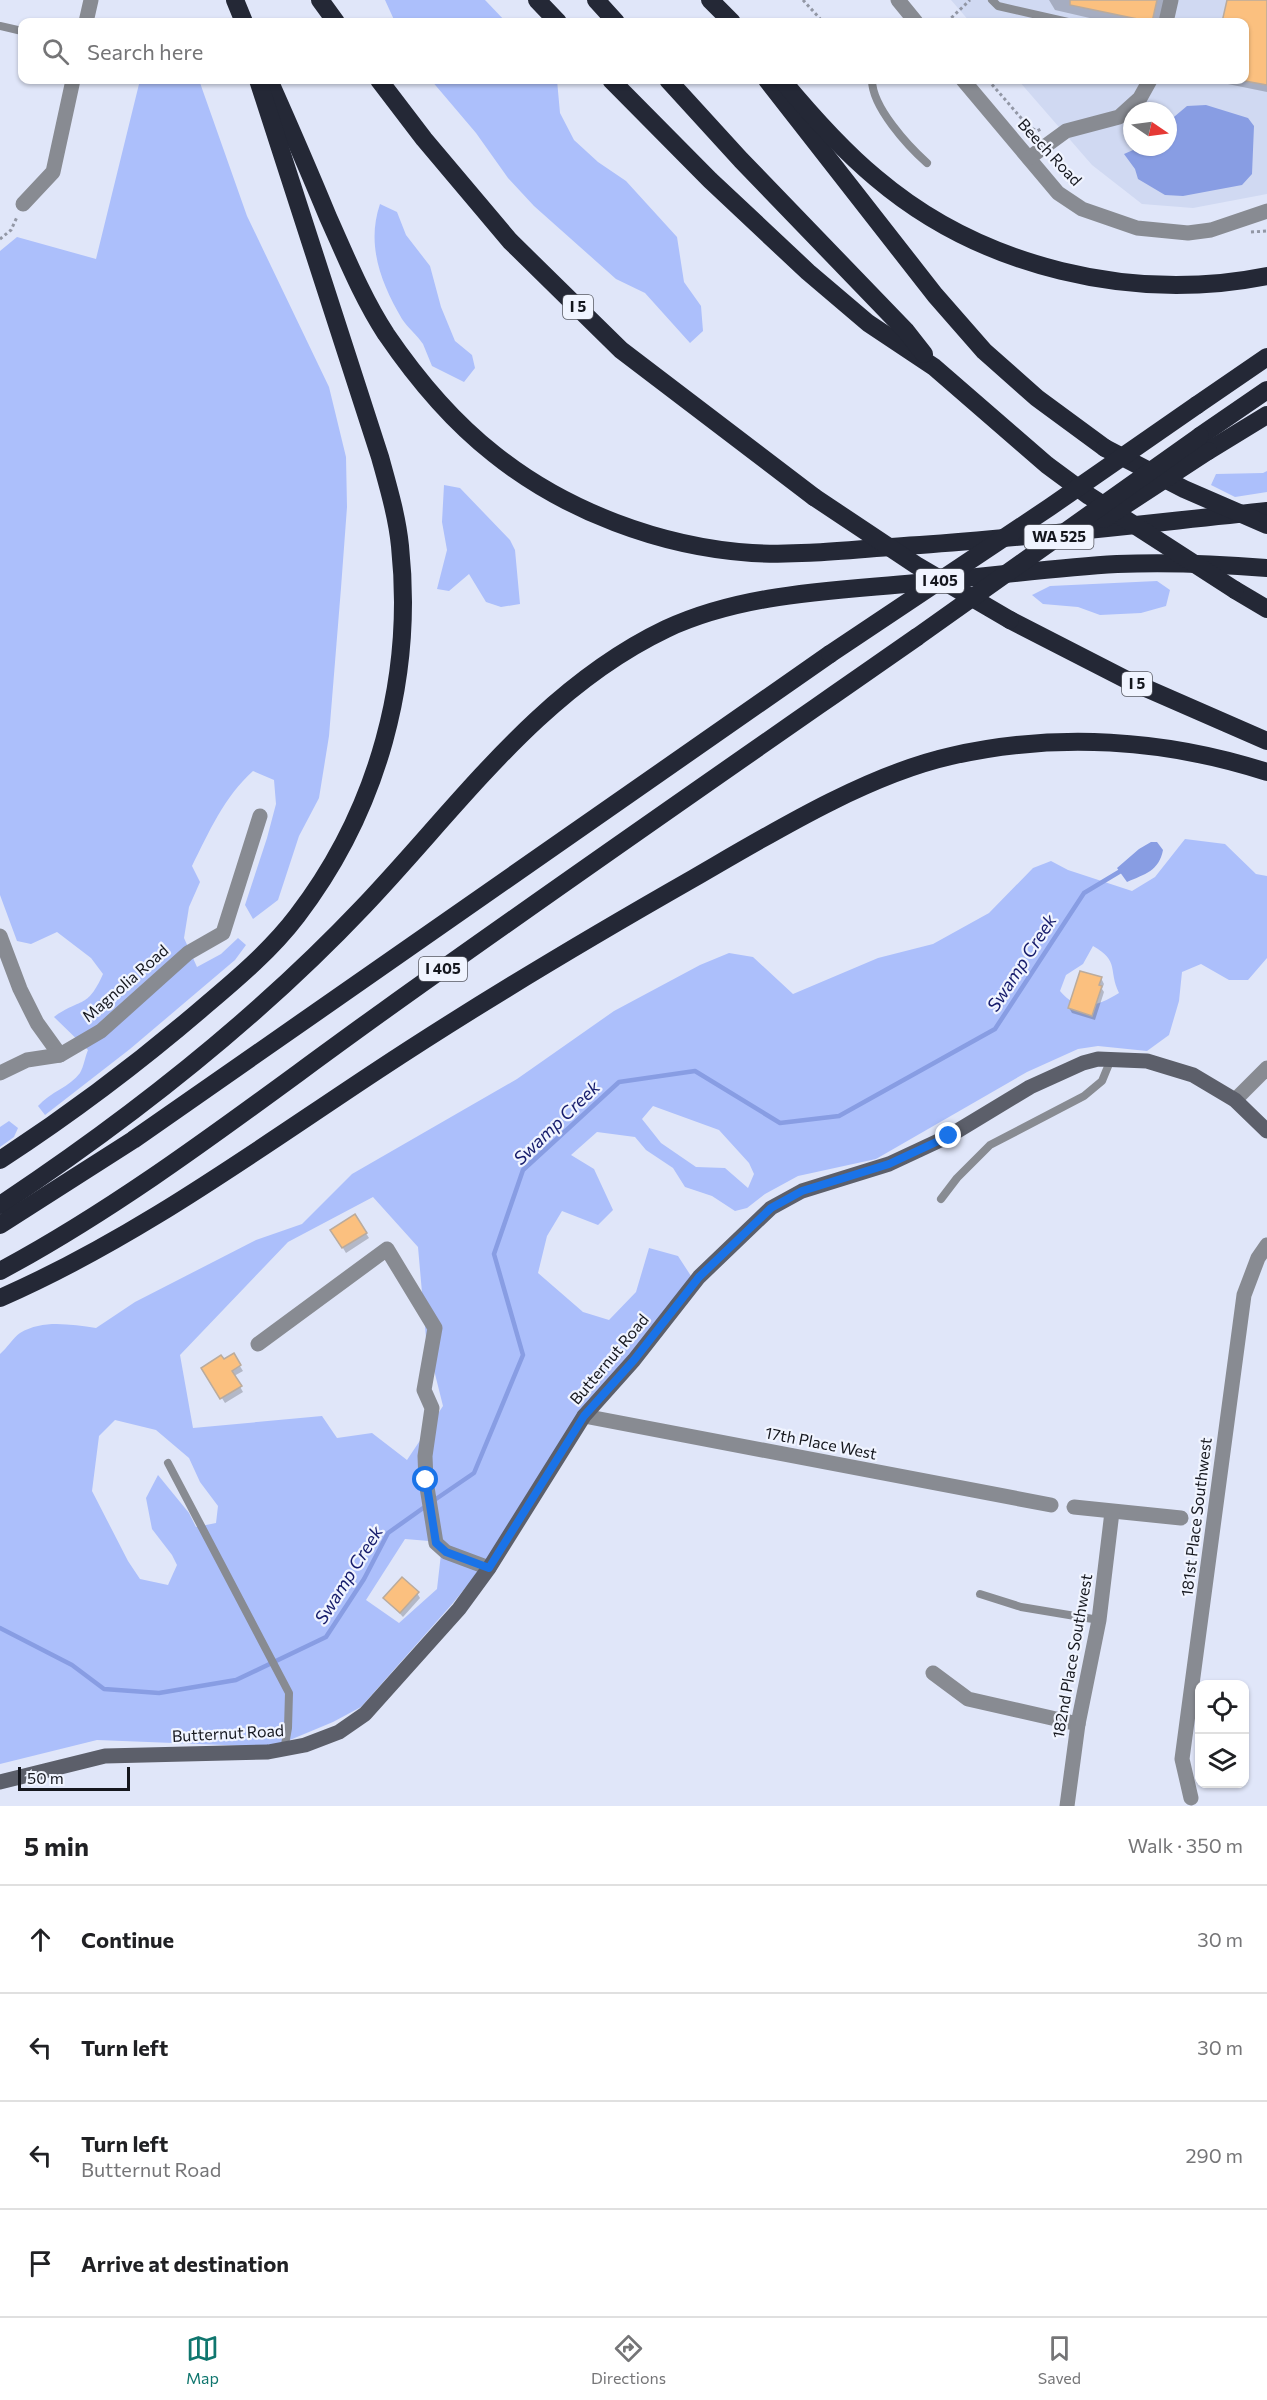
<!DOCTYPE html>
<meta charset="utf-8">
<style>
body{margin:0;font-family:Commissioner,sans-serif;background:#f6f6f6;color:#202124}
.controls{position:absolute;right:18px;bottom:18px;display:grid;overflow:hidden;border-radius:12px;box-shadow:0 2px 4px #0004}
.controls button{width:54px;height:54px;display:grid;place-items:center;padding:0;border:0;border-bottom:2px solid #e0e0e0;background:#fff;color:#202124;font:30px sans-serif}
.compass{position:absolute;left:1123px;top:102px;width:54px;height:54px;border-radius:50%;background:#fff;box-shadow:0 2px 4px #0004;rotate:103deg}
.scale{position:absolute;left:18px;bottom:15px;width:112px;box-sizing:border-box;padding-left:6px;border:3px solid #15171e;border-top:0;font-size:16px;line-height:21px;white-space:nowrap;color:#15171e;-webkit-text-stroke:4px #f0f4ff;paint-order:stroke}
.stop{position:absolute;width:18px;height:18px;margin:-14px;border:4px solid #1a73e8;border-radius:50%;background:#fff}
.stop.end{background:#1a73e8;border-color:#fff;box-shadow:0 2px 6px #0008}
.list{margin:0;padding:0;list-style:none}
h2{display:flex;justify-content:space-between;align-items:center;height:78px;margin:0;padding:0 24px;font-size:26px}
h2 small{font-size:20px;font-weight:400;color:#757577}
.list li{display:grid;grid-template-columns:39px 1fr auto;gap:18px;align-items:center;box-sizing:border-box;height:108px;padding:0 24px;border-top:2px solid #e0e0e0}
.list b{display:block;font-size:22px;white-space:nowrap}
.list p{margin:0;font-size:20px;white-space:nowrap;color:#757577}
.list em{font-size:20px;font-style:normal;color:#757577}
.icon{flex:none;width:33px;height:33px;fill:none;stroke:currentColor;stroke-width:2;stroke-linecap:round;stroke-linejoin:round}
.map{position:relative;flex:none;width:1267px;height:1806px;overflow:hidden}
.search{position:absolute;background:#fff;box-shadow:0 2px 4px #0004;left:18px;right:18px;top:18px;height:66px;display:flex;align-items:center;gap:15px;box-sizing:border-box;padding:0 21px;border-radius:12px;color:#757577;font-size:22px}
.sheet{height:510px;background:#fff}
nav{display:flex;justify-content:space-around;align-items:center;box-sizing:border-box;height:84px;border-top:2px solid #e0e0e0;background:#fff;font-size:16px;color:#757577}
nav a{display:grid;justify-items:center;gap:3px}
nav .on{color:#0f766e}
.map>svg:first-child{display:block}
.built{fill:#d0d9f2;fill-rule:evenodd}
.green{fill:#acbffb;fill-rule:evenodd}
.water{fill:#889de3}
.shadow{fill:#0003}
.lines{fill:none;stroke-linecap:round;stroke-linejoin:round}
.stream{stroke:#889de3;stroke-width:4.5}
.building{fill:#fbc07f;stroke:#baab9d;stroke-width:1.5}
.path{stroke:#9297a5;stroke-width:3;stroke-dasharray:3 3;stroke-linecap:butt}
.lane{stroke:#888b92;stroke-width:8}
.street{stroke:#888b92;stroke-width:15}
.secondary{stroke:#5c5f6a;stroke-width:15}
.highway{stroke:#242836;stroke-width:18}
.highway-bridge{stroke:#242836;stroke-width:18}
.route{stroke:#1a73e8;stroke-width:8}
.labels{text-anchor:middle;stroke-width:4.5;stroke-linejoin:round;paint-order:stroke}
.shield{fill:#f0f4ff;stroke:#575962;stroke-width:1.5}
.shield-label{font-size:15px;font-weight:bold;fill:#15171e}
.street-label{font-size:16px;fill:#15171e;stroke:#f0f4ff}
.water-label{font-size:18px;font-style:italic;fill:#161c6c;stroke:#f0f4ff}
</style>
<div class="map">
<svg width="1267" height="1806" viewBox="0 0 1267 1806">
<rect width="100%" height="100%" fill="#e0e6f9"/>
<path class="built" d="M951 0H1267V194L1193 208 1142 204 1092 165 1018 80H1244V22H970ZM1132 111H1168V147H1132Z"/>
<g class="green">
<path d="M385 0H485L506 22H395Z"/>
<path d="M140 80H199L247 216 329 387 346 457 347 507 341 588 329 736 319 798 299 836 278 900 253 919 245 905 267 838 276 804 274 780 253 771C224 797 209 832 192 866L200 882 189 907 184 938 197 967 221 954 238 938 246 945 235 960 130 1049 45 1115 38 1106C50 1092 70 1087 80 1073 84 1066 85 1057 88 1050L54 1017C81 997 87 1010 103 974L91 958 57 932 31 944 17 941 0 895V251L17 237 96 259Z"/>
<path d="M431 80H557L560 113 574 140 598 162 626 181 677 237 684 282 701 306 703 331 690 343 645 293 616 279 534 206 508 178 476 133Z"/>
<path d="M380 204 397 212 406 235 430 266 441 307 455 341 472 355 475 368 464 382 432 366C429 359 426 351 423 344 417 335 408 328 402 319 381 283 366 245 380 204Z"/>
<path d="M1267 471V492L1235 497 1211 485 1216 474 1263 473Z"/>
<path d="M444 485 460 488 510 540 515 550 520 604 501 607 486 602 469 574 449 591 437 589 447 550 442 522Z"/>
<path d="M1157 581 1170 590 1166 606 1141 613 1100 615 1078 607 1043 604 1032 595 1050 586Z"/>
<path d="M1185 839 1225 844 1256 874 1267 876V958L1248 980H1229L1201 964 1182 972 1179 1001 1169 1035 1147 1051 1098 1046 1078 1049 1027 1072 876 1159 798 1176 765 1194 747 1208 735 1211 712 1196 685 1187 673 1168 646 1150 635 1137 597 1132 571 1155 594 1169 613 1210 598 1225 562 1211 547 1236 538 1273 583 1312 609 1320 636 1292 649 1248 678 1256 691 1276 491 1556 453 1603 361 1707 333 1722 273 1747 97 1740 0 1764V1354C7 1348 13 1338 20 1333 44 1319 71 1325 96 1328L135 1302 256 1240 302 1224 352 1174 517 1079 614 1011 700 965 729 953 753 957 793 994 878 958 933 944 989 913 1033 868 1051 861 1068 870 1132 891 1155 877ZM1093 946C1120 961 1108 970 1119 993 1098 1006 1078 1013 1060 991L1066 975 1083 964ZM653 1106 719 1130 749 1163 754 1174 748 1188 725 1168 696 1167 661 1143 642 1119ZM373 1197 418 1247 426 1338 443 1406 407 1460 372 1433 337 1438 322 1416 193 1428 180 1355 288 1242ZM115 1420 156 1430 189 1458 200 1482 218 1506 216 1523 196 1527 189 1513 158 1475 146 1498 152 1529 172 1555 177 1565 168 1585 140 1579 128 1561 92 1491 99 1436ZM405 1539 429 1541 441 1554 437 1589 399 1623 366 1600Z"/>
<path d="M9 1121 18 1128 14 1137 0 1147V1127Z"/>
</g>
<g class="water">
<path d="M1206 105 1248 118 1254 126 1252 174 1242 185 1183 196 1165 195 1138 179 1135 169 1124 154 1140 147H1168V122L1187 106Z"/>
<path d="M1151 842H1157L1163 850C1159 871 1145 874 1127 882L1117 868 1139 849Z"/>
</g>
<g class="shadow">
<path d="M1049 0H1165L1160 22H1107L1055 10Z"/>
<path d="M1228 0H1267V92L1218 82 1217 80H1244V22H1224Z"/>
<path d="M1101 978 1104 984 1102 989 1104 992 1095 1020 1072 1013 1069 1008Z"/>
<path d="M355 1216 369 1238 346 1253 332 1230Z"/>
<path d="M233 1355 243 1371 234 1376 243 1392 225 1403 203 1368 223 1361Z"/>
<path d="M417 1593 420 1598 403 1617 385 1598Z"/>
</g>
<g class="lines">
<g class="stream">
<path d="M433 1501 474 1473 523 1355 494 1254 523 1170 619 1082 695 1071 780 1123 839 1116 995 1029 1084 893 1124 869"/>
<path d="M0 1628 72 1665 104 1689 159 1693 236 1680 326 1637 364 1579 388 1533 426 1506"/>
</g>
</g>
<g class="building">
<path d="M1070 0H1157L1152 22 1070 5Z"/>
<path d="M1227 0H1267V85L1245 81V22H1222Z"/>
<path d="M1080 971 1102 977 1099 985 1102 986 1092 1016 1068 1008Z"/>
<path d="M355 1214 367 1233 342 1248 330 1230Z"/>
<path d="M234 1353 241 1365 232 1371 242 1386 220 1399 201 1368 221 1355 224 1359Z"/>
<path d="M402 1577 419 1592 400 1613 383 1598Z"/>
</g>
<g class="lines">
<g class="path">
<path d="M803 0 823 22"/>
<path d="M947 22 970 0"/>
<path d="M988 80 1029 127 1037 131 1041 129"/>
<path d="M1251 232 1267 231"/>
<path d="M0 239 11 230 17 217"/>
</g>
<g class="lane">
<path d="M992 0 998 6 1068 22"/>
<path d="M0 26 22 31"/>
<path d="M872 80C872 107 908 146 927 163"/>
<path d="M941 1199 957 1178 990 1145 1084 1096 1102 1081 1111 1059"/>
<path d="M168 1463 289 1693 288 1728 284 1750"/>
<path d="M980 1594 1021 1607 1099 1620"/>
</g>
<g class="street">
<path d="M898 0 916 22"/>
<path d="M86 22 91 0"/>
<path d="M1166 22 1171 0"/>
<path d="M963 80 1058 193 1082 209 1137 228 1188 233 1211 230 1267 211"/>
<path d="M1029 158 1066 131 1119 117 1140 98 1150 80"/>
<path d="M23 204 53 172 73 80"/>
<path d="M0 936 20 989 37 1023 60 1055"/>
<path d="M0 1073 27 1060 60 1055 101 1031 188 953 223 933 260 816"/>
<path d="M1235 1100 1267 1068"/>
<path d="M258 1344 387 1249 435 1328 424 1390 432 1408 425 1456 426 1481 436 1543 446 1552 489 1568"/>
<path d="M584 1416 1051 1505"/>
<path d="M1074 1507 1181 1518"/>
<path d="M933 1673 968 1699 1078 1724"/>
<path d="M1191 1798 1182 1759 1244 1295 1258 1258 1267 1245"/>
<path d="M1067 1806 1078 1724 1099 1620 1112 1512"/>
</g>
<path class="secondary" d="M0 1782 105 1756 268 1752 305 1745 339 1732 365 1714 459 1609 489 1568 584 1416 634 1360 699 1277 771 1208 802 1191 889 1164 949 1136 1030 1087 1083 1063 1098 1059 1147 1061 1193 1075 1235 1100 1267 1131"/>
<g class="highway">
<path d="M235 0 244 22"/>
<path d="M320 0 336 22"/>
<path d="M537 0 558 22"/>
<path d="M596 0 616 22"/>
<path d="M710 0 732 22"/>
<path d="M269 80C289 125 309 171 328 217 346 257 362 297 386 334 416 378 452 421 494 454 565 511 661 547 752 553 808 556 864 548 920 545 1036 537 1151 523 1267 511"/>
<path d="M379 80 424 139 510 241 621 350 814 497"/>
<path d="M611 80 710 180 808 272 868 323 934 367 1047 465 1089 496"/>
<path d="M668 80 741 160 906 331 924 354"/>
<path d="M767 80 935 295 984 351 1037 398 1105 448"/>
<path d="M782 80C811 115 841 149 876 178 982 268 1133 303 1267 276"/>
<path d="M1197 405 1267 357"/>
<path d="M1200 436 1267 390"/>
<path d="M1208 451 1267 415"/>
<path d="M1235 590 1267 609"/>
<path d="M1010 620 1125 679 1267 741"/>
<path d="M0 1160C72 1113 141 1061 206 1005 238 978 272 949 297 916 378 810 414 678 400 546 397 516 388 486 380 457L258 80"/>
<path d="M0 1205C131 1118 256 1020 364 906 458 807 540 689 666 629 743 593 833 591 916 583 983 577 1050 568 1117 564 1167 562 1218 564 1267 568"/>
<path d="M0 1225 133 1140 830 654"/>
<path d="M0 1271C136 1198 259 1100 385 1010 561 884 739 761 917 637"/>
<path d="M0 1298C135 1239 255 1151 378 1070 481 1002 587 939 694 878 770 834 866 775 951 756 1056 732 1165 739 1267 772"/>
</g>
<g class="highway-bridge">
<path d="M1105 448 1184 489 1267 525"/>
<path d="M814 497 916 565 1010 620"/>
<path d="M1091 497 1235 590"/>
<path d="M1104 519 1208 451"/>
<path d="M917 637 1200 436"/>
<path d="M830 654 1050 507 1197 405"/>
</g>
</g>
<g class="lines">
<path class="route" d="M426 1480 436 1543 446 1552 489 1568 584 1416 634 1360 699 1277 771 1208 802 1191 889 1164 949 1136"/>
</g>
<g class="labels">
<g class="shield">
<rect x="563" y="295" width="30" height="24" rx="4.5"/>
<rect x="1024.5" y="525" width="69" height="24" rx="4.5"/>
<rect x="916" y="569" width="48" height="24" rx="4.5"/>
<rect x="1122" y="672" width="30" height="24" rx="4.5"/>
<rect x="419" y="957" width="48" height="24" rx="4.5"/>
</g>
<g class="shield-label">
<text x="578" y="312">I 5</text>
<text x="1059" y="542">WA 525</text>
<text x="940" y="586">I 405</text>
<text x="1137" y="689">I 5</text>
<text x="443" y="974">I 405</text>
</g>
<g class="street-label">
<text transform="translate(1050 152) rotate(47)" y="6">Beech Road</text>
<text transform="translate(125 983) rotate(-41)" y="6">Magnolia Road</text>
<text transform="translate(609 1359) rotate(-50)" y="6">Butternut Road</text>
<text transform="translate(821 1443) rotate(11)" y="6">17th Place West</text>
<text transform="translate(1196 1517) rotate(-83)" y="6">181st Place Southwest</text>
<text transform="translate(1072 1656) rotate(-80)" y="6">182nd Place Southwest</text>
<text transform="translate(228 1733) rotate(-3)" y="6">Butternut Road</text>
</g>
<g class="water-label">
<text transform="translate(1022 963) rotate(-57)" y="6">Swamp Creek</text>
<text transform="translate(557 1123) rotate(-44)" y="6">Swamp Creek</text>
<text transform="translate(349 1575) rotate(-58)" y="6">Swamp Creek</text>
</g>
</g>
</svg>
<div class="controls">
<button><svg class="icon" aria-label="locate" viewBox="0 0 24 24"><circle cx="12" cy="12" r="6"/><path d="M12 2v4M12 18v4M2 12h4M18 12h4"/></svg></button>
<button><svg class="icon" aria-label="layers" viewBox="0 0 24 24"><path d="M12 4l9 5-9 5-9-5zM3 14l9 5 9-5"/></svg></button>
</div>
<svg class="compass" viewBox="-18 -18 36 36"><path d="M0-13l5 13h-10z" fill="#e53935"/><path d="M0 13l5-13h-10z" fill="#757577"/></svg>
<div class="scale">50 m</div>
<div class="stop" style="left:426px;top:1480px"></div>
<div class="stop end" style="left:949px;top:1136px"></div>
<div class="search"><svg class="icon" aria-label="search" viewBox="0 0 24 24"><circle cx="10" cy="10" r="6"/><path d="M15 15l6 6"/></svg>Search here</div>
</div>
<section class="sheet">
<h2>5 min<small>Walk · 350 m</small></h2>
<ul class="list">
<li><svg class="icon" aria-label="ahead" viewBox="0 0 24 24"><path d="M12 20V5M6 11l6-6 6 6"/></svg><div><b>Continue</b></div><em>30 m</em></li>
<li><svg class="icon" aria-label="left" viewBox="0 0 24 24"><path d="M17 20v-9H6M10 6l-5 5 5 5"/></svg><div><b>Turn left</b></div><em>30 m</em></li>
<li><svg class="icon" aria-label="left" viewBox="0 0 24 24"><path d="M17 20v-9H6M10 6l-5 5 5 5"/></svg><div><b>Turn left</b><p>Butternut Road</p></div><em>290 m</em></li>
<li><svg class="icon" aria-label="arrive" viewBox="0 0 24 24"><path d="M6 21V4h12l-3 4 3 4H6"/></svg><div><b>Arrive at destination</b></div></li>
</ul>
</section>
<nav>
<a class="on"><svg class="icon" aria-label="map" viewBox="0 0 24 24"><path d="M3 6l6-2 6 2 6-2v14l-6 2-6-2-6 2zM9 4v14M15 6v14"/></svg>Map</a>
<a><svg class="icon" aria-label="directions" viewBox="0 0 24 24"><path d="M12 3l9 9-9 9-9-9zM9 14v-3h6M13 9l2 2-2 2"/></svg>Directions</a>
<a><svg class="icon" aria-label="saved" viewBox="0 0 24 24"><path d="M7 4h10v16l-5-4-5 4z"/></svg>Saved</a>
</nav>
